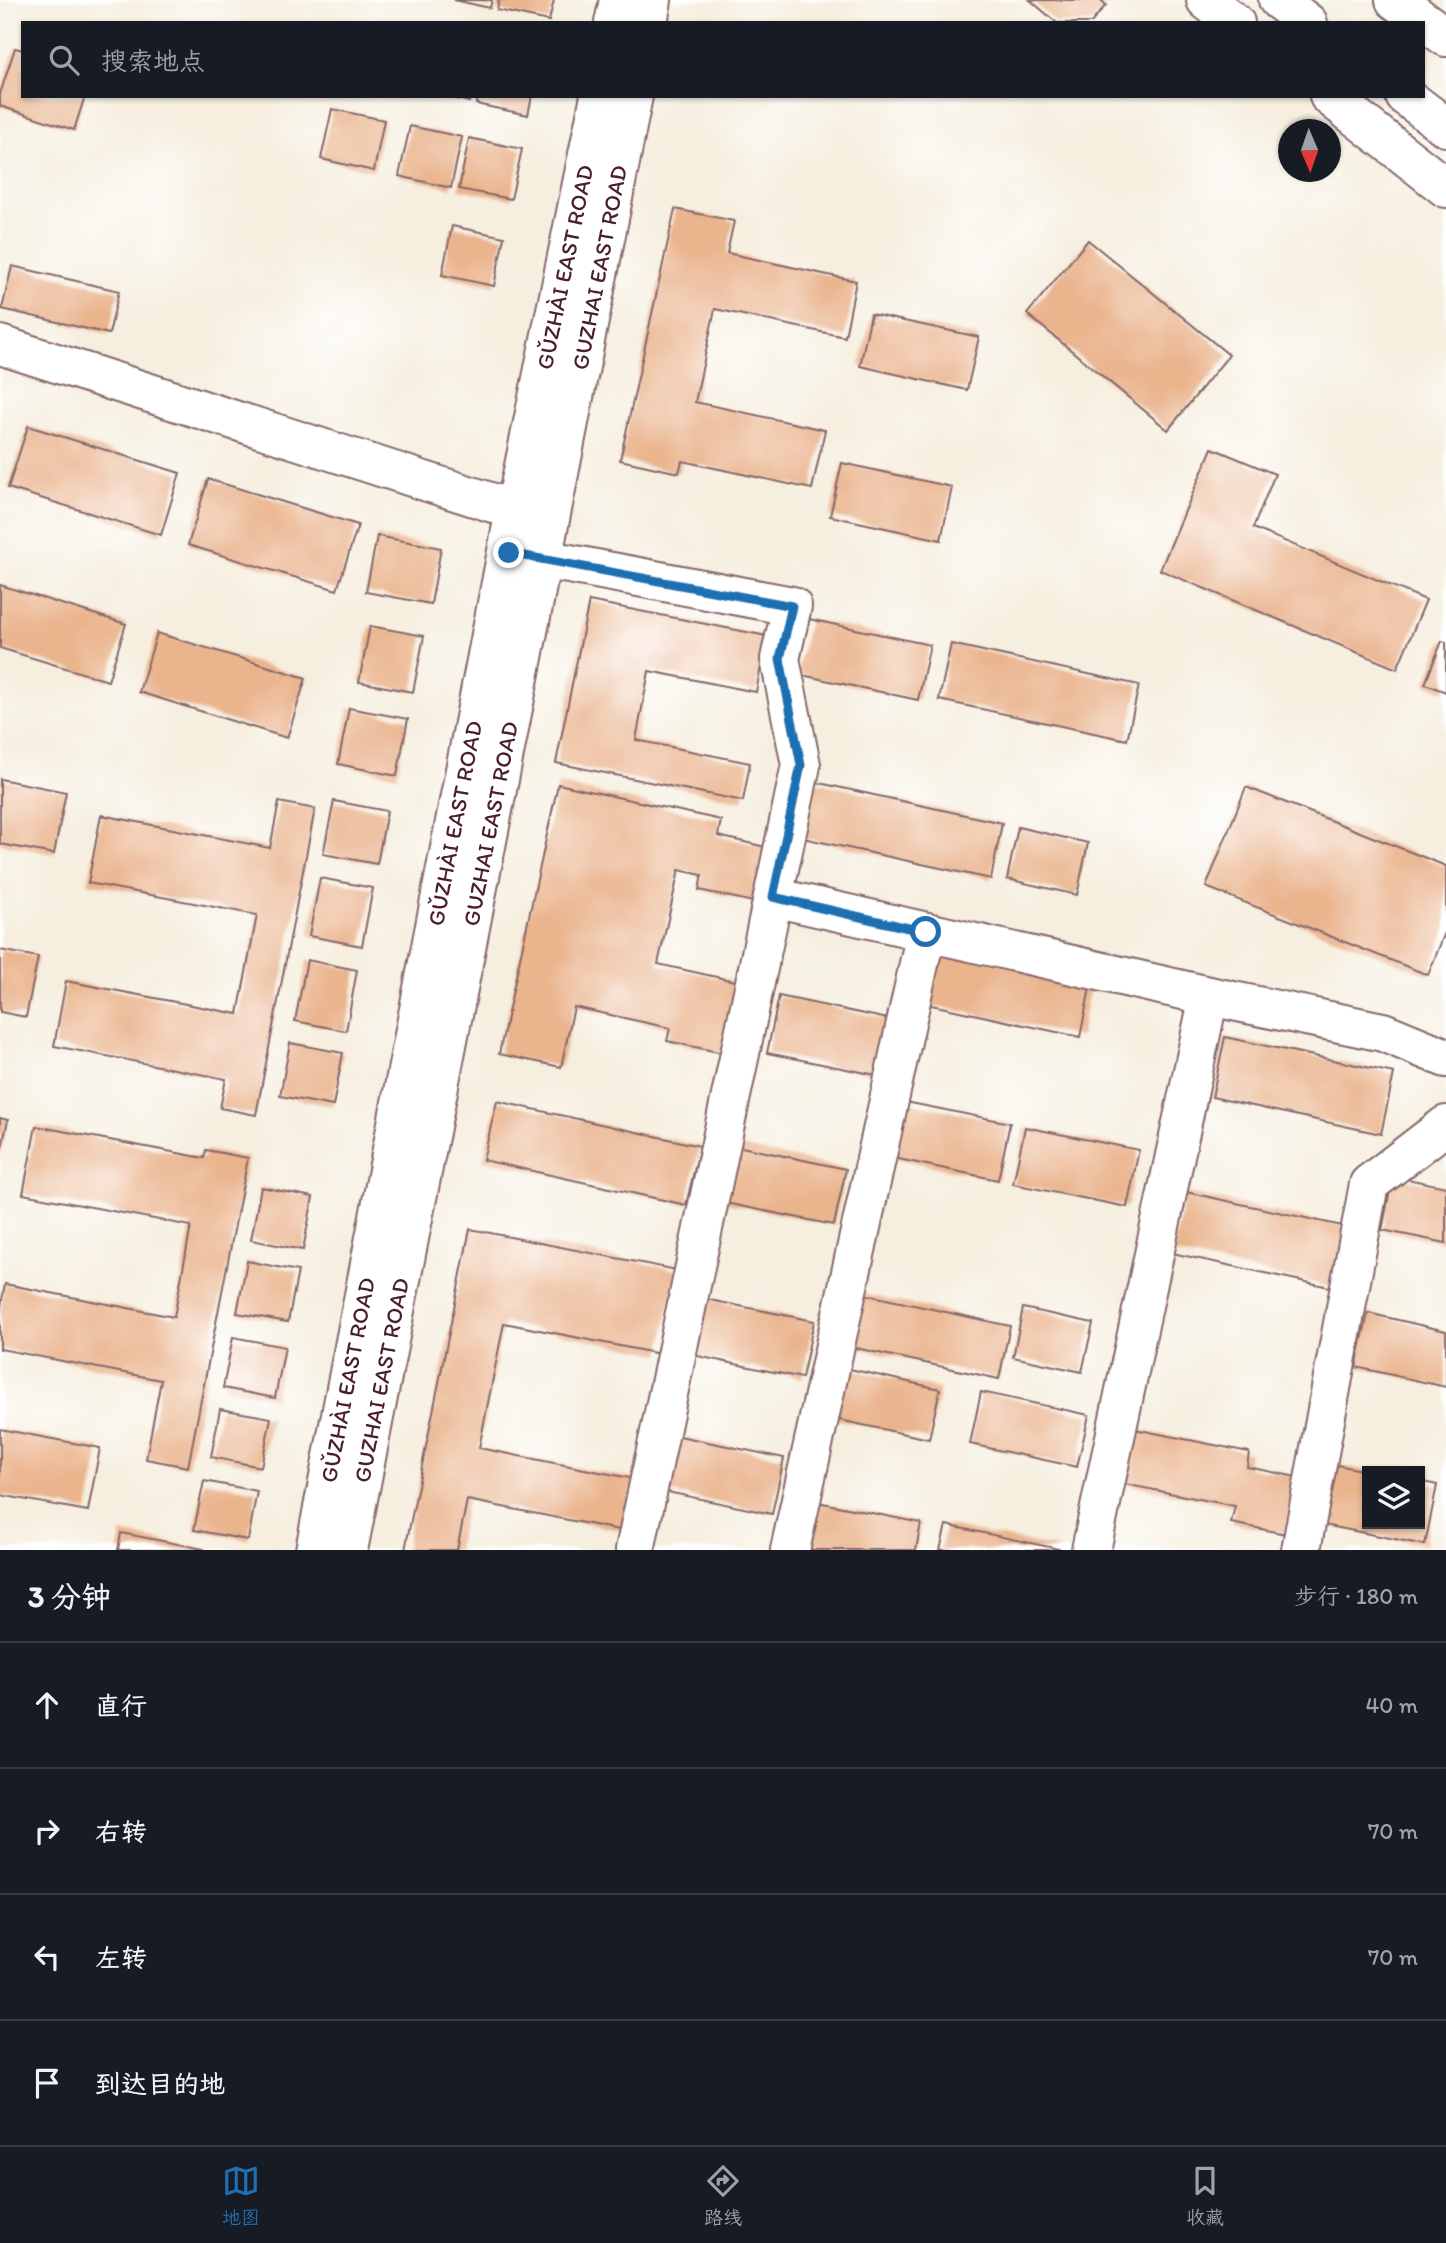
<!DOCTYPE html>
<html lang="zh">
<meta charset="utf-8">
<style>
body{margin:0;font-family:Itim,"LXGW WenKai TC",sans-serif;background:#20242c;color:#f1f3f6}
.controls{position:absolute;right:21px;bottom:21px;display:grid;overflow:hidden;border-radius:0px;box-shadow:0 2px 5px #0004}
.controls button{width:63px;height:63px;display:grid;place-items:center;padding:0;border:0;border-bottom:2px solid #363941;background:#171b24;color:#f1f3f6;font:35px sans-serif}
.compass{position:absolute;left:1278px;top:119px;width:63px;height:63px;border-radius:50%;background:#171b24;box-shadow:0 2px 5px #0004;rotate:178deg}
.stop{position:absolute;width:21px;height:21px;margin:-16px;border:5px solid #1f6fb2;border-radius:50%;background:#fff}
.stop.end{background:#1f6fb2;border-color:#fff;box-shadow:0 2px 7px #0008}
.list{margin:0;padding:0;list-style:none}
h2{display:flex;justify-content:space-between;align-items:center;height:91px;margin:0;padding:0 28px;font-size:30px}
h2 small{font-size:23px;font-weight:400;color:#9ea1a6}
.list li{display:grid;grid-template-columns:46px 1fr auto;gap:21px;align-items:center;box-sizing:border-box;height:126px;padding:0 28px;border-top:2px solid #363941}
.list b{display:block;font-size:26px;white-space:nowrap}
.list em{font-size:23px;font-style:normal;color:#9ea1a6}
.icon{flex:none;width:38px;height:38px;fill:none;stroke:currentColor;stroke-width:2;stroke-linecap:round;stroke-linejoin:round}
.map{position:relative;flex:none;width:1446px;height:1550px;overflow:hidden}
.search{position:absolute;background:#171b24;box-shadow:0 2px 5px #0004;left:21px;right:21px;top:21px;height:77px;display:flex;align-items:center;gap:18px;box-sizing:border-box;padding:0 24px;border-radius:0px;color:#9ea1a6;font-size:26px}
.sheet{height:595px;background:#171b24}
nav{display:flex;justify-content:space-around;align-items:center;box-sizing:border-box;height:98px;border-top:2px solid #363941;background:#171b24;font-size:19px;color:#9ea1a6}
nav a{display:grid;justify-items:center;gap:4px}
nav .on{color:#1f6fb2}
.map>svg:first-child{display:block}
.building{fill:#eab48d}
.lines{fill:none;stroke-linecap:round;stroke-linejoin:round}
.minor-casing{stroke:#86676a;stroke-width:42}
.major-casing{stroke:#86676a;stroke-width:42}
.minor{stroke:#fff;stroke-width:38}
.major{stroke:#fff;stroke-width:38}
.route{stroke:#1f6fb2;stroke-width:9}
.labels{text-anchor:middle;stroke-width:7;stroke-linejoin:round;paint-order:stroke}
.street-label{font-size:23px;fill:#4a1f2b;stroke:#fff}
</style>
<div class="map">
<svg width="1446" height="1550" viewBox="0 0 1446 1550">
<rect width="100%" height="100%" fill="#fff"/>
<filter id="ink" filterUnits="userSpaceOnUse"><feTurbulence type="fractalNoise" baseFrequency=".0143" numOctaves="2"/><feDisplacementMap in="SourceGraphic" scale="14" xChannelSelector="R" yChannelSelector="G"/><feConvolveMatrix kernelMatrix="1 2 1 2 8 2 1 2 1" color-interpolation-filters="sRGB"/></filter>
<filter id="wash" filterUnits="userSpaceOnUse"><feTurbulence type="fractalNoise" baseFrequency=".00686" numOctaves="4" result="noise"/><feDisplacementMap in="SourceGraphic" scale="28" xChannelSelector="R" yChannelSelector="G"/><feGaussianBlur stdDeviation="1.57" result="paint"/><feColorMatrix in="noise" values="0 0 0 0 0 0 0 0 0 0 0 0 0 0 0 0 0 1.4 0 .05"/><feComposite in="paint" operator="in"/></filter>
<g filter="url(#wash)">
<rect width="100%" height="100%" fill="#f6eede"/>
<g id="blocks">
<g class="building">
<path d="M454 0H492L490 8Z"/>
<path d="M499 0H554L549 21 497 10Z"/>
<path d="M1030 0H1101L1106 5 1091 23H1057Z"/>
<path d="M15 48 23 50V96H85L74 130 0 106V94Z"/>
<path d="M445 96H470L469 102Z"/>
<path d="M478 96H532L528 115 476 104Z"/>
<path d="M332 109 384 120 374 171 321 159Z"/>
<path d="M410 126 462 137 451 188 399 176Z"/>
<path d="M469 138 522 149 511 199 459 189Z"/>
<path d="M675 209 734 221 727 253 856 281 845 337 715 309 695 402 825 430 812 489 682 461 679 473 620 460Z"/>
<path d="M452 226 504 237 494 286 442 275Z"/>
<path d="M1088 240 1229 355 1168 430 1027 314Z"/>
<path d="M12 266 119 291 109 334 2 309Z"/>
<path d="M871 314 979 337 967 390 860 366Z"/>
<path d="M28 426 180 473 161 535 8 488Z"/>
<path d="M1212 448 1275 474 1253 528 1426 600 1397 669 1160 570Z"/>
<path d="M842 463 952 487 941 540 830 516Z"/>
<path d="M208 479 358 525 337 590 188 545Z"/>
<path d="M377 536 441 548 431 604 366 592Z"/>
<path d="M0 585 126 624 108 681 0 648Z"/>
<path d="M589 601 767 636 756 692 649 671 636 740 750 763 743 801 556 763Z"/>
<path d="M809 619 930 645 918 700 797 674Z"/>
<path d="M370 626 424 636 413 692 359 682Z"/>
<path d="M157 633 306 678 287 738 139 692Z"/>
<path d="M1442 641 1446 642V692L1425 684Z"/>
<path d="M951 644 1139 685 1127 740 939 700Z"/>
<path d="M349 708 408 719 397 776 338 764Z"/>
<path d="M0 779 66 792 54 854 0 844Z"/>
<path d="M810 781 1002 823 991 879 798 837Z"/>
<path d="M558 784 721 820 718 836 770 848 758 903 699 890 702 875 679 870 658 964 739 982 723 1053 667 1041 670 1028 574 1007 561 1067 499 1054Z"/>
<path d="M1246 787 1446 866V930L1428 975 1206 887Z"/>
<path d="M334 801 387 811 377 864 323 854Z"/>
<path d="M279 802 315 809 256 1115 220 1108 226 1079 54 1046 66 981 238 1014 257 915 88 883 101 815 270 848Z"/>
<path d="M1018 827 1088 843 1077 895 1007 879Z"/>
<path d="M320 878 373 888 362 946 309 936Z"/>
<path d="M934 949 1091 983 1080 1037 922 1003Z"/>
<path d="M0 950 38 957 26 1017 0 1012Z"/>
<path d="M307 960 357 970 346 1031 295 1021Z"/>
<path d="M779 996 893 1020 881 1076 767 1053Z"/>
<path d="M1225 1037 1394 1073 1381 1134 1212 1097Z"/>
<path d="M290 1043 343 1053 333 1106 280 1096Z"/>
<path d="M896 1100 1010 1123 998 1180 884 1156Z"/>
<path d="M497 1101 700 1146 686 1205 483 1160Z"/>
<path d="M0 1118 8 1120 1 1152H0Z"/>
<path d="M36 1126 204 1158 206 1150 248 1158 188 1467 146 1459 161 1380 0 1349V1311L5 1284 174 1317 191 1226 23 1194Z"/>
<path d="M1025 1127 1139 1150 1127 1207 1013 1184Z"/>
<path d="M732 1145 846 1169 834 1225 720 1202Z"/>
<path d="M1393 1176 1446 1187V1243L1382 1230Z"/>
<path d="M261 1187 313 1197 303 1250 251 1240Z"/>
<path d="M1186 1192 1347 1227 1334 1288 1172 1253Z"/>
<path d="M470 1229 677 1270 660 1354 504 1323 479 1448 635 1479 624 1531 467 1500 457 1550H405Z"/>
<path d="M247 1261 298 1271 288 1322 237 1313Z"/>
<path d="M854 1292 1010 1326 999 1379 842 1345Z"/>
<path d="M700 1298 814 1321 802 1378 688 1354Z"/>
<path d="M1023 1308 1093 1323 1082 1372 1013 1357Z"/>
<path d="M1368 1313 1446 1331V1387L1356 1367Z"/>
<path d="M233 1337 285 1347 275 1398 223 1388Z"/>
<path d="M836 1366 940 1389 929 1439 825 1417Z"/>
<path d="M981 1392 1089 1415 1077 1467 970 1444Z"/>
<path d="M220 1409 271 1418 261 1467 211 1457Z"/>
<path d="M0 1429 100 1448 88 1511 0 1495Z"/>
<path d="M1135 1429 1249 1452 1247 1467 1302 1478 1291 1535 1231 1523 1235 1506 1124 1484Z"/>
<path d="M670 1434 784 1458 772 1514 658 1490Z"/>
<path d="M1337 1465 1367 1471V1524H1420V1481L1437 1485 1425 1545 1324 1525Z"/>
<path d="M204 1481 257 1491 248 1540 194 1530Z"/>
<path d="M808 1500 921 1523 916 1550H797Z"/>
<path d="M946 1525 1059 1549V1550H940Z"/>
<path d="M121 1533 204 1549V1550H118Z"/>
</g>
</g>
</g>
<g filter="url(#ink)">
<use href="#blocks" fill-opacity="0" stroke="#86676a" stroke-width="2"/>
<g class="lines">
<defs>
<g id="minor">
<path d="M1206 0 1235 23"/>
<path d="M1329 96 1446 188"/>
<path d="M0 345 515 510"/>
<path d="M511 553 792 606 780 659 801 765 635 1550"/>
<path d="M773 897 1209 996 1383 1032 1446 1058"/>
<path d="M790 1550 926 932"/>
<path d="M1091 1550 1209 996"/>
<path d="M1301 1550 1369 1184 1446 1125"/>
</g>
<g id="major">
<path d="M1278 0 1308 23"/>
<path d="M1395 0 1446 37"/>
<path d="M614 23 619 0"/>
<path d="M648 23 652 0"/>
<path d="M1405 96 1446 127"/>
<path id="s1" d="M315 1550 515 510 600 96"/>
<path id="s2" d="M348 1550 633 96"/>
</g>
</defs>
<use href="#minor" class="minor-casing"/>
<use href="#major" class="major-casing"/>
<use href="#minor" class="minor"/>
<use href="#major" class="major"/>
</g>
</g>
<g class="lines" filter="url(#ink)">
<path class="route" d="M509 553 792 606 780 659 801 765 773 897 926 932"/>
</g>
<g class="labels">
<g class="street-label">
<text dy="8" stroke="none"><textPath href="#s1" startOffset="1307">GǓZHÀI EAST ROAD</textPath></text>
<text dy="8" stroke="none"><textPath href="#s2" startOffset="1307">GUZHAI EAST ROAD</textPath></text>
<text dy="8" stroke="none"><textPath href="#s1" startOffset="740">GǓZHÀI EAST ROAD</textPath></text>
<text dy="8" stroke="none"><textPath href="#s2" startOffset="740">GUZHAI EAST ROAD</textPath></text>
<text dy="8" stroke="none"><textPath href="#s2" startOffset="173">GUZHAI EAST ROAD</textPath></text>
<text dy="8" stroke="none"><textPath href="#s1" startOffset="173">GǓZHÀI EAST ROAD</textPath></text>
</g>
</g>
</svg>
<div class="controls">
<button><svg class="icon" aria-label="layers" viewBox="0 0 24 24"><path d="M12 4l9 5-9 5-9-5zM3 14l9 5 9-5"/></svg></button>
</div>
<svg class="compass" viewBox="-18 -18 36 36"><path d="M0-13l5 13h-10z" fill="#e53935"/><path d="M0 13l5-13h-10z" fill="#9ea1a6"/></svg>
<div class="stop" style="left:926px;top:932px"></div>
<div class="stop end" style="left:509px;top:553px"></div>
<div class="search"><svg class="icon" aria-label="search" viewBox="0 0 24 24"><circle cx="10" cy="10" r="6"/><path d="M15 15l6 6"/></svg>搜索地点</div>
</div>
<section class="sheet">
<h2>3 分钟<small>步行 · 180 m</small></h2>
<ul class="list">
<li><svg class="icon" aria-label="ahead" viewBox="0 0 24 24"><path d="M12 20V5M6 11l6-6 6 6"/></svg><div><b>直行</b></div><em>40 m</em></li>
<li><svg class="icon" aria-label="right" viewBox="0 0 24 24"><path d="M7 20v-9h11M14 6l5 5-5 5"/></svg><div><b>右转</b></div><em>70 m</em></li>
<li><svg class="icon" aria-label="left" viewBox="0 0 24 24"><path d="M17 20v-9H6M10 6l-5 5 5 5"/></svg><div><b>左转</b></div><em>70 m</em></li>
<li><svg class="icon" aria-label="arrive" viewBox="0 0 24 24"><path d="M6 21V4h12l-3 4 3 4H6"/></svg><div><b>到达目的地</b></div></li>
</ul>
</section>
<nav>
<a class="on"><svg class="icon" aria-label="map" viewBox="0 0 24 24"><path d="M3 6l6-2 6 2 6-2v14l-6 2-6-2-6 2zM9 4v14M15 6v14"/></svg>地图</a>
<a><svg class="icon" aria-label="directions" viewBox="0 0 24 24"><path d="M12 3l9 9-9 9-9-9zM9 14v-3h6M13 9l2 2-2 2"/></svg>路线</a>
<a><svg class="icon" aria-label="saved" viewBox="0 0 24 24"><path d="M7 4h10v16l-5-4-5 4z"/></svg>收藏</a>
</nav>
